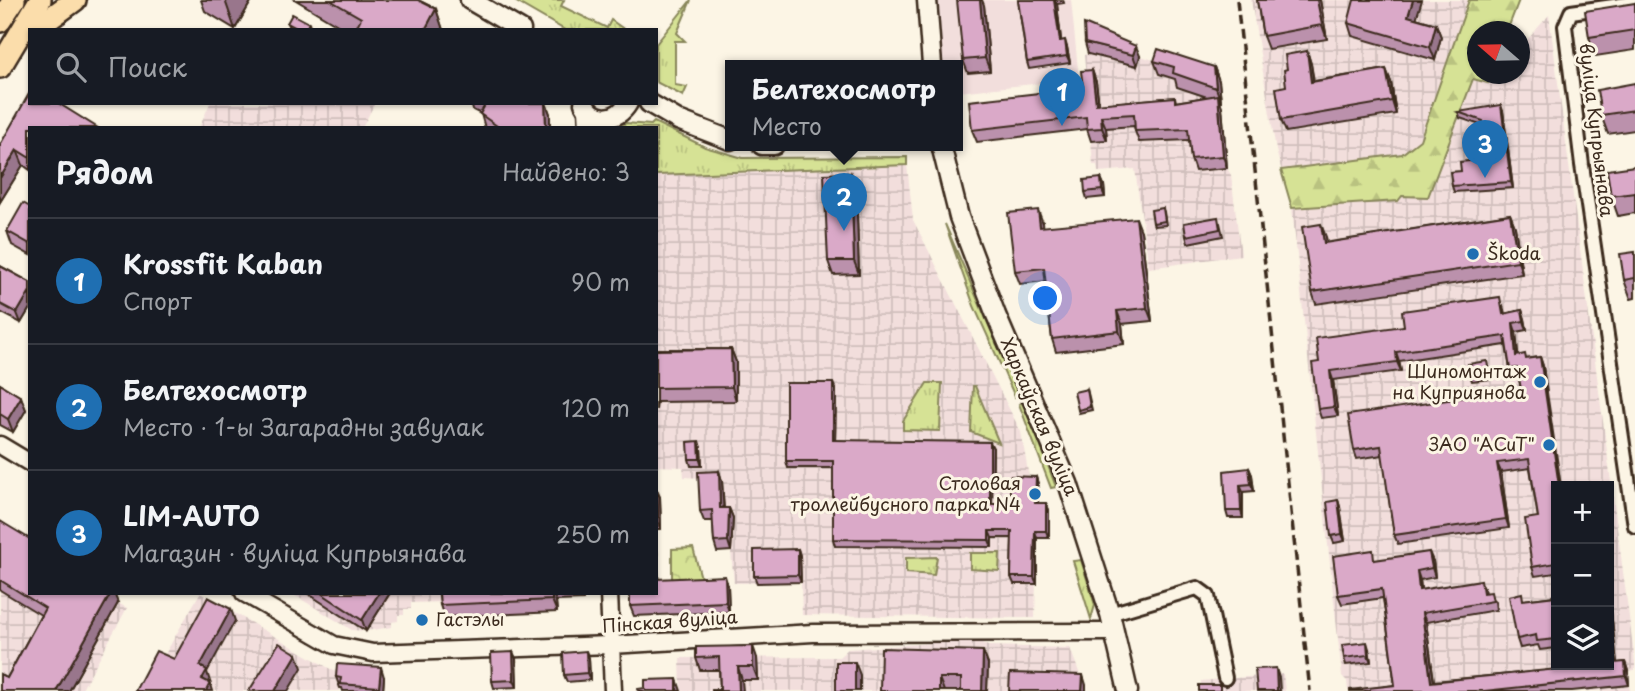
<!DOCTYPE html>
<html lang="ru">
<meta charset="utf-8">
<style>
body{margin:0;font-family:"Playpen Sans",sans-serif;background:#20242c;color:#f1f3f6}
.controls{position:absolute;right:21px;bottom:21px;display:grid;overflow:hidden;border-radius:0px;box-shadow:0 2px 5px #0004}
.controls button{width:63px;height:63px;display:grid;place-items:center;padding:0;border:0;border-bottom:2px solid #363941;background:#171b24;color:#f1f3f6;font:35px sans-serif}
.compass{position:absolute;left:1467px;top:21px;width:63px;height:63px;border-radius:50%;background:#171b24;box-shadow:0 2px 5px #0004;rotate:290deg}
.you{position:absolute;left:1046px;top:299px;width:24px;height:24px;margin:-18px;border:5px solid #fff;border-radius:50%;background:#1a73e8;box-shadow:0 0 0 10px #1a73e833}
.badge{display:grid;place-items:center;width:46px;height:46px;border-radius:50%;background:#1f6fb2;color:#fff;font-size:23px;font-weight:700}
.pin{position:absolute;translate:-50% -58px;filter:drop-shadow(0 2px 4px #0008)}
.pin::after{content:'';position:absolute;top:37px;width:24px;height:21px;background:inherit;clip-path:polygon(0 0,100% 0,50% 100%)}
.popup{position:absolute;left:725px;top:60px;width:238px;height:91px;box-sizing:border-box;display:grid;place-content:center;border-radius:0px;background:#171b24;filter:drop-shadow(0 2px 5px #0005);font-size:23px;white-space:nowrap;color:#9ea1a6}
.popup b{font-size:26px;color:#f1f3f6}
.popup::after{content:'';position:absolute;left:50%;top:100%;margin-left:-14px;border:14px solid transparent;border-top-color:#171b24}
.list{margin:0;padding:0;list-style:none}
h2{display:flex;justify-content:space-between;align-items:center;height:91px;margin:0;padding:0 28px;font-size:30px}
h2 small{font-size:23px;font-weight:400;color:#9ea1a6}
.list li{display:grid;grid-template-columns:46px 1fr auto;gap:21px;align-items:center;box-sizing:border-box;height:126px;padding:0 28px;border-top:2px solid #363941}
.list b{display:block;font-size:26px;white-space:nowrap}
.list p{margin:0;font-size:23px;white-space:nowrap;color:#9ea1a6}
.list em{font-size:23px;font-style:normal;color:#9ea1a6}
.icon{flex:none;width:38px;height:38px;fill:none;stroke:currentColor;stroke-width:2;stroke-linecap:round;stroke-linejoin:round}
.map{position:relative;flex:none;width:1635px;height:691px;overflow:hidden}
.search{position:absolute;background:#171b24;box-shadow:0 2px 5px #0004;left:28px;top:28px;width:630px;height:77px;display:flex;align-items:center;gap:18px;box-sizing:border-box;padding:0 24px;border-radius:0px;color:#9ea1a6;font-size:26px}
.panel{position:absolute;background:#171b24;box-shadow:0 2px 5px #0004;left:28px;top:126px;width:630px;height:469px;border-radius:0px}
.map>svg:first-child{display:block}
.built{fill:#f2dedc}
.industrial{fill:url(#industrial-grid);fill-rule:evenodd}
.grass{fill:url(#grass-tufts);stroke:#88865a;stroke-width:2}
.forest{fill:url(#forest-firs);stroke:#88865a;stroke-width:2}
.park{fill:url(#park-crowns);stroke:#88865a;stroke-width:2}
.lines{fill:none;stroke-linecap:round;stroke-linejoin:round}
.minor-casing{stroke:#3b2a1e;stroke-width:18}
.tertiary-casing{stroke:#3b2a1e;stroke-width:21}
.secondary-casing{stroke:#3b2a1e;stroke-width:23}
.primary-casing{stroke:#3b2a1e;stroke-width:26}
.minor{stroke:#fcf5e5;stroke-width:12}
.tertiary{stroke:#fcf5e5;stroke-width:16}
.secondary{stroke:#fcf5e5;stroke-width:18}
.primary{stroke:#fbddab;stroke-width:21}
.rail{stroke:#3b2a1e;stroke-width:3.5;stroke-dasharray:10 5;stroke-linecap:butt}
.wall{fill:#bb91ac;stroke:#3b2a1e;stroke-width:2}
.shaded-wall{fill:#99768c;stroke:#3b2a1e;stroke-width:2}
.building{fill:#daa9c8;stroke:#3b2a1e;stroke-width:2}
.poi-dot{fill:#1f6fb2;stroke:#fcf5e5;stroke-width:2.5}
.labels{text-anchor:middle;stroke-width:6;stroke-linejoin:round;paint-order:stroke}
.street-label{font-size:18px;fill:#3b2a1e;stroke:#fcf5e5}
.poi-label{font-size:18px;fill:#3b2a1e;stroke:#fcf5e5;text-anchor:end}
</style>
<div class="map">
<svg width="1635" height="691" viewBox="0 0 1635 691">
<defs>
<pattern id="industrial-grid" width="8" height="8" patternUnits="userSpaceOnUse" patternTransform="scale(1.75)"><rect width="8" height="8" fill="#f2dedc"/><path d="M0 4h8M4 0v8" fill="none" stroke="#d0bfbc"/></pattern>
<pattern id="grass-tufts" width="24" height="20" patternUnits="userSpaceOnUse" patternTransform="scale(1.75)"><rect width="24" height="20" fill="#d6e295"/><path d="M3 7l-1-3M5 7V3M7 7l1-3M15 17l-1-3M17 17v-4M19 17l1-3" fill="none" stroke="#b9c280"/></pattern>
<pattern id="forest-firs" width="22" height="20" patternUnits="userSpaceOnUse" patternTransform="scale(1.75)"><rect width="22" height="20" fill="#d6e295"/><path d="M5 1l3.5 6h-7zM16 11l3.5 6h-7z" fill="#b9c280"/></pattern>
<pattern id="park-crowns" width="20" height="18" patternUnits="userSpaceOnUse" patternTransform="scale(1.75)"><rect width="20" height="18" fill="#d6e295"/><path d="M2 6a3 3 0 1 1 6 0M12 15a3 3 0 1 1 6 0" fill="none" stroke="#b9c280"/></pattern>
</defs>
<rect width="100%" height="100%" fill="#fcf5e5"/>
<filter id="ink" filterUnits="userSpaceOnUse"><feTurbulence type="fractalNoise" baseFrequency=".0143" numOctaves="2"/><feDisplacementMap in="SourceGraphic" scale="14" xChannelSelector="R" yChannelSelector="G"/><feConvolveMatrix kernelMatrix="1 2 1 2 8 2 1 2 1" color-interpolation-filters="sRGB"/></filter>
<g filter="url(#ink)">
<path class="built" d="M935 0H1071L1079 79 958 92V65H943Z"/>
<g class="industrial">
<path d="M1251 0H1519L1507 31 1478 32V74H1491L1489 81 1496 74H1520V48L1549 15 1635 662V670L1627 671 1630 691H1348L1347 681 1342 676 1292 208 1276 150ZM1556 486H1609V665H1556Z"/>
<path d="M1087 34 1116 48 1219 81 1227 168 1231 175 1241 255 1149 268 1135 169 1098 172 1097 165H1093L1084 55 1088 54Z"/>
<path d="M210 103H375L362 128H199Z"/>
<path d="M907 165 913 220 1021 432 1030 483 1038 484V510H1049V538L1037 539 1035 618 802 615 801 582 734 583 731 552H717L716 521H704L702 478 684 477 683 467 656 466V175Z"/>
<path d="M0 532 30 593 118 603 127 608 81 691H0Z"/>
<path d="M200 593 339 674 340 691H144Z"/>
<path d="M291 593H583V600L556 601 557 612 443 602 411 603V609H404V615H398V621L392 622V627L366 631 352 630Z"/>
<path d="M976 640 988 646 1070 648 1086 691H678L681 690 680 658 839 657 848 649Z"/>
<path d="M1283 674 1285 691H1201V681Z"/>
</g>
<g class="grass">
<path d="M513 0H564L561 6 607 28 611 20 625 30H565Z"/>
<path d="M691 0 677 33 685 41H675V85L687 87 683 96 656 82V44Z"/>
<path d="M654 122 705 147 743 158 907 157V165L656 175V128H617L626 123 651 125Z"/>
<path d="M945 224 1019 395 1015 397 974 306Z"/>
<path d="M927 383H942L940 431 903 430V421Z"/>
<path d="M973 386H975L999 443 971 432Z"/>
<path d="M1024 401 1056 487 1051 488 1019 404Z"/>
<path d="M970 553H1000L999 571 970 569Z"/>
<path d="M937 557 934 575 906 573V558Z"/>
<path d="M1081 560 1095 605 1091 619 1073 561Z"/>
</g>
<path class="forest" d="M1469 0H1519L1507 31 1478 32V74H1491L1488 83 1473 79 1428 197 1402 196 1398 201 1292 208 1281 170 1402 154 1420 140Z"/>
<path class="park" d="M693 548 701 578 672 579V549Z"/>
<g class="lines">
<defs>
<g id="minor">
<path d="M1635 3 1571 12 1565 26 1582 165 1635 526"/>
<path d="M1110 614 1197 588 1208 596 1225 678"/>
</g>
<g id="tertiary">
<path d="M587 109 588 128"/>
<path d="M0 445 30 463"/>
<path d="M244 593 334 645 373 653 611 645 813 633 1114 632"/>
<path d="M609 593 613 691"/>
</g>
<g id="secondary">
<path d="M470 0 521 30"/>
<path d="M927 0 932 65"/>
<path d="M584 103C594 123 617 122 628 103"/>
<path d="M649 103 678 120 730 140"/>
<path d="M762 145H774"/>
<path d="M941 145 959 217 996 315 1068 483 1110 614 1128 691"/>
</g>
<g id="primary">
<path d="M0 21 14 0"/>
<path d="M34 30 75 0"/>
<path d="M0 67 40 0"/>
</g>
</defs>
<use href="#minor" class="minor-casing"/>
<use href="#tertiary" class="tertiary-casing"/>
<use href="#secondary" class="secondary-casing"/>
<use href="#primary" class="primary-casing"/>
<use href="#minor" class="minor"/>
<use href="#tertiary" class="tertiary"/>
<use href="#secondary" class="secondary"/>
<use href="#primary" class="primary"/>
<path class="rail" d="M1237 0 1310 691"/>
</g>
<g class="wall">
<path d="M201 0H252L235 29 205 11Z"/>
<path d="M296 0H418L436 9 443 30H346Z"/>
<path d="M1018 0H1063L1064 3 1057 4 1061 40 1067 47 1070 63 1029 69 1027 62Z"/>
<path d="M1257 0H1320L1327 39 1268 49 1263 36Z"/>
<path d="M1635 3V50L1596 56 1589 37Z"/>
<path d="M984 5 990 71 968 73 963 60Z"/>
<path d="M1416 18 1436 24 1441 37 1435 60 1352 36 1348 23Z"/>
<path d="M287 23H309L311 30H290Z"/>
<path d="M1085 43 1140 56 1137 66 1088 54Z"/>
<path d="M1307 51 1311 64 1314 81 1386 69 1391 82 1396 114 1286 132 1281 120 1286 86 1287 69Z"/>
<path d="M1154 61 1214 67 1219 81 1221 101H1220L1222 107 1227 168 1195 171 1191 159 1189 140 1139 142 1135 131 1134 126 1106 128 1107 140 1091 141 1087 129 977 142 972 130 1083 88 1092 70 1096 82 1099 104 1175 97 1176 102 1207 97 1177 87 1175 79 1159 74Z"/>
<path d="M1635 83V130L1608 134 1601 115Z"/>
<path d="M471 103H546L550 114V128H485L481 114 473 110Z"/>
<path d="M1503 111 1513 188 1454 192 1452 186 1461 171 1487 159 1483 126 1460 118 1458 112Z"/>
<path d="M30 128V170L23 165 0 202V145Z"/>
<path d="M1635 166V213L1618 216 1611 196Z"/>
<path d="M851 173 856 186 859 274 833 275 828 261Z"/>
<path d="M1101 178 1104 185 1105 197 1087 199 1085 192Z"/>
<path d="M30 207V255L12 245 7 231Z"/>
<path d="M1164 212 1166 225 1154 226 1153 223Z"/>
<path d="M1510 214 1515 227 1522 274 1316 304 1312 292 1326 237 1327 243Z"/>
<path d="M1043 223V227L1141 231 1152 321 1122 324 1124 344 1056 352 1052 339 1045 281 1020 284 1015 271Z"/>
<path d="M1220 223 1223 236 1188 243 1186 236Z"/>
<path d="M1635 252V298L1631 299 1624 280Z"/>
<path d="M0 266 30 282V308L21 323 0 312Z"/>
<path d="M1503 306 1505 314 1522 310 1525 319 1527 330 1516 332 1518 355 1526 359 1540 357 1543 366 1556 486V573L1535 576 1532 567 1538 517 1530 468 1501 472 1509 528 1398 544 1394 535 1383 455 1357 459 1354 450 1521 389 1519 378H1513L1510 369 1506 345 1399 361 1401 371 1333 380 1338 416 1321 418 1318 409 1319 362 1404 326Z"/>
<path d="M656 349H731L736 362V401L657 402 656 410Z"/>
<path d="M1490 368 1491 379 1472 381 1470 375Z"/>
<path d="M0 384 21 397 26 410 13 432 0 425Z"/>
<path d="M1087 389 1092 410 1079 413 1078 410Z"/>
<path d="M836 390 835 440 993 448 992 504H1010L1036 477 1038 484V503H1046L1049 510V538H1037V584H1014L1011 577 1012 538H992V547L835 546 833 539V468H788L786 461Z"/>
<path d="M701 448 702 466H691L689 459Z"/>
<path d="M1249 468 1252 475 1254 491 1243 492V518H1228L1226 511Z"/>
<path d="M719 471 722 481 724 508H729L733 518 731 551 717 552 714 542 713 521H704L700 511Z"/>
<path d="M656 490 660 497 661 529H656Z"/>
<path d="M1338 500 1340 507 1345 541 1334 543 1331 536Z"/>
<path d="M0 521 118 603 69 691H0L41 615 0 590Z"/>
<path d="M656 549 658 579 728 586 729 612 634 616 630 606 656 593Z"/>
<path d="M798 549 800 556 801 582 757 583 754 576Z"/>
<path d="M1376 560 1433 561 1435 577 1420 580 1421 590 1484 588 1485 593 1495 601 1496 610 1426 622 1434 681 1609 665V594L1617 663 1625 662 1628 671 1629 685 1572 691H1350L1395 685 1383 598 1342 604 1338 595Z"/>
<path d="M307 593H390L366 631Z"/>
<path d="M439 593H583V600L556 601 557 612 444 617 440 605Z"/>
<path d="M1556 596V648L1540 650 1538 645 1520 648 1517 639 1524 600Z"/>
<path d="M696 647 757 658 758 680H742L720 689 719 670H700L696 658Z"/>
<path d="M1369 649 1371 662 1346 665 1344 658Z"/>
<path d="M513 652 516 659 517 687 494 688 492 681Z"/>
<path d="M589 658 590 680 567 682 564 675Z"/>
<path d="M988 664 987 691H880Z"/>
<path d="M336 677H384L383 691H343L342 688H340Z"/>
</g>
<g class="shaded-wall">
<path d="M227 0H252L235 29 226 3Z"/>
<path d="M980 0H982L984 5 990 71 985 58Z"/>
<path d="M1054 0 1057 4 1062 48 1060 41Z"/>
<path d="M1317 0H1320L1327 39 1322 25Z"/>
<path d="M1413 0H1422L1413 29 1408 16Z"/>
<path d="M436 9 443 30H425Z"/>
<path d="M309 23 311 30H305Z"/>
<path d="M1436 24 1441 37 1435 60 1430 47Z"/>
<path d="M1065 40 1067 47 1070 63 1067 56Z"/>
<path d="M1136 46 1140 56 1137 66 1133 55Z"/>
<path d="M1307 51 1311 64 1315 94 1311 82Z"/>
<path d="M1214 67 1219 81 1221 101 1216 88Z"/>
<path d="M1386 69 1391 82 1396 114 1392 101Z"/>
<path d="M1092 70 1096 82 1100 116 1096 104Z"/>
<path d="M1218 95 1222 107 1227 168 1223 156Z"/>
<path d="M545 103H546L550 114V128H546Z"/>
<path d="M1501 105 1503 111 1513 188 1511 182Z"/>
<path d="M1101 116 1106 128 1107 140 1102 128Z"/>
<path d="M17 150 23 165 0 202V178Z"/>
<path d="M851 173 856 186 859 274 854 261Z"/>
<path d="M1101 178 1104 185 1105 197 1102 190Z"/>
<path d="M1038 210 1043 223 1045 240 1040 227Z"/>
<path d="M1510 214 1515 227 1522 274 1518 261Z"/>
<path d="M1136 218 1141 231 1152 321 1147 308Z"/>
<path d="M1321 224 1326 237 1328 256 1324 243Z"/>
<path d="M30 291V308L21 323 17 313Z"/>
<path d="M1522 310 1525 319 1527 330 1524 321Z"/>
<path d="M1117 311 1122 324 1124 344 1119 331Z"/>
<path d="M1513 323 1516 332 1519 365 1516 356Z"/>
<path d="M731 349 736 362V401L732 387Z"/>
<path d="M1396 352 1399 361 1401 371 1397 362Z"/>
<path d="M1540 357 1543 366 1561 486H1559Z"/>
<path d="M1330 371 1333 380 1338 416 1334 407Z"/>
<path d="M833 383 836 390 835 447 833 440Z"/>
<path d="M21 397 26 410 13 432 8 419Z"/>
<path d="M699 441 701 448 702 466 700 459Z"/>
<path d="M990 442 993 448 992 511 990 504Z"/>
<path d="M1497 463 1501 472 1509 528 1506 519Z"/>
<path d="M1249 468 1252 475 1254 491 1251 484Z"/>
<path d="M719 471 722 481 724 518 720 508Z"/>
<path d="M1036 477 1038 484V510L1035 503Z"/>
<path d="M1240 485 1243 492V518L1241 511Z"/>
<path d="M657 490 660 497 661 529 658 522Z"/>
<path d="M1338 500 1340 507 1345 541 1342 534Z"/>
<path d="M1046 503 1049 510V538L1046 531Z"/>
<path d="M729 508 733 518 731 551 728 541Z"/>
<path d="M989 531 992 538V547L989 540Z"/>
<path d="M1035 531 1037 538V584L1034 577Z"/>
<path d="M656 549 657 550 659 589 656 583Z"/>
<path d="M798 549 800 556 801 582 798 575Z"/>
<path d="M1429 552 1433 561 1435 577 1432 568Z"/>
<path d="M1417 571 1420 580 1422 599 1419 590Z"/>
<path d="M725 576 728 586 729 612 726 602Z"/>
<path d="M111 593H114L118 603 69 691H56Z"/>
<path d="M379 593H390L366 631 362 620Z"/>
<path d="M552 593H553L556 601 557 612 552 600Z"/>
<path d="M1609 594 1618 672 1615 663 1609 612Z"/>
<path d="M231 609 235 621 207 672 213 691H206L200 666Z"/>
<path d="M1422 613 1426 622 1435 691 1431 682Z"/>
<path d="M1367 642 1369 649 1371 662 1368 655Z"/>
<path d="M753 646 757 658 758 680 753 667Z"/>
<path d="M586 651 589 658 590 680 587 673Z"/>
<path d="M983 651 988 664 987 691H982Z"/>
<path d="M513 652 516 659 517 687 514 680Z"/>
<path d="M297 654 302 668 288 691H275Z"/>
<path d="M855 662 860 675V691H855Z"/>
<path d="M1625 662 1628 671 1629 685 1626 676Z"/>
<path d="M381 667 384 677 383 691H380L379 687Z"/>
<path d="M738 667 742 680 743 691H739Z"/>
<path d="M1276 668 1279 678 1280 691H1277Z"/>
<path d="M1083 675 1086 685V691H1082Z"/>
<path d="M939 678 944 691H939Z"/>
<path d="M677 679 681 691H677Z"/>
</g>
<g class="building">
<path d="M330 0H418L436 9 425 30H355L361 18Z"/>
<path d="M957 0H980L985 58 963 60Z"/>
<path d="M1018 0H1054L1060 41 1065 40 1067 56 1027 62Z"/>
<path d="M1257 0H1317L1322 25 1263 36Z"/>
<path d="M1354 0H1413L1408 16 1436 24 1430 47 1348 23Z"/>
<path d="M1635 3V30L1589 37 1585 11Z"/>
<path d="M292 14 309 23 305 30H300L287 23Z"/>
<path d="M1084 24 1136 46 1133 55 1085 43Z"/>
<path d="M1158 49 1214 67 1216 88 1173 73 1174 67 1154 61Z"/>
<path d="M1307 51 1311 82 1386 69 1392 101 1281 120 1276 88 1286 86 1284 70 1287 69 1285 55Z"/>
<path d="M1092 70 1096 104 1175 97V102L1218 95 1223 156 1191 159 1188 129 1135 131 1134 114 1101 116 1102 128 1087 129 1086 117 972 130 969 101 1083 88 1081 71Z"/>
<path d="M1635 83V110L1601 115 1597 90Z"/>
<path d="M30 92V103H58L98 128H30V158L17 150 0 178V145Z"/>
<path d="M482 103H545L546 128H497V126L480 114 485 105Z"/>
<path d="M1501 105 1511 182 1452 186 1450 172 1461 171 1460 162 1487 159 1483 121 1458 112Z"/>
<path d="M1635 166V193L1611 196 1607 170Z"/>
<path d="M851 173 854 261H828L824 174Z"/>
<path d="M1101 178 1102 190 1085 192 1084 180Z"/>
<path d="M23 203 30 207V244L7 231Z"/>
<path d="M1163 208 1165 221 1153 223 1151 210Z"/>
<path d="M1038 210 1040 227 1136 218 1147 308 1117 311 1119 331 1052 339 1044 268 1015 271 1008 213Z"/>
<path d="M1510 214 1518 261 1312 292 1302 227 1321 224 1324 243Z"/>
<path d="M1218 217 1220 229 1186 236 1184 223Z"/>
<path d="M1635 252V278L1624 280 1620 254Z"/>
<path d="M0 266 30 282V291L17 313 0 304Z"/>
<path d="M1500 297 1503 314 1522 310 1524 321 1513 323 1516 356 1525 354 1526 359 1540 357 1559 486H1556V563L1532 567 1525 519 1538 517 1529 459 1497 463 1506 519 1394 535 1381 446 1354 450 1348 415 1521 389 1517 368 1510 369 1505 336 1396 352 1397 362 1330 371 1334 407 1318 409 1312 363 1319 362 1316 338 1404 326 1402 311Z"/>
<path d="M731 349 732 387 656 388V350Z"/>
<path d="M1487 361 1489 372 1470 375 1468 364Z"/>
<path d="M786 383H833V440L990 442V504H1010V476L1036 477 1035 503H1046V531H1035L1034 577H1011L1012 531H989V540L833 539V461H786Z"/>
<path d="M0 384 21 397 8 419 0 414Z"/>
<path d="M1087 389 1090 407 1078 410 1074 392Z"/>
<path d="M699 441 700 459H689L688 442Z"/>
<path d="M1249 468 1251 484 1240 485 1241 511H1226L1224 471Z"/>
<path d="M719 471 720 508H729L728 541 714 542 712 510 700 511 698 472Z"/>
<path d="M656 490H657L658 522H656Z"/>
<path d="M1338 500 1342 534 1331 536 1327 502Z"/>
<path d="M0 521 30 539V593H111L56 691H0V674L7 678 45 608 0 580Z"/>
<path d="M798 549V575L754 576V550Z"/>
<path d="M1373 550 1374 560 1429 552 1432 568 1417 571 1419 590 1481 580 1483 593 1491 592 1493 601 1422 613 1431 682 1597 665H1609V612L1615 663 1625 662 1626 676 1484 691H1350V690L1395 685 1382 589 1338 595 1333 556Z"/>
<path d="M725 576 726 602 630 606V593H656V579Z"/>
<path d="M321 593H379L362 620Z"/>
<path d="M439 593H552V600L440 605Z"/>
<path d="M1522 593 1523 600 1556 596V639L1537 641 1536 635 1517 639 1509 596Z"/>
<path d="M208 597 231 609 200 666 207 670 202 679 210 683 206 691H135L156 651 174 659Z"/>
<path d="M1367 642 1368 655 1344 658 1342 645Z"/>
<path d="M279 643 297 654 275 691H249Z"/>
<path d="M753 646V667H738L739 691H712V689H720L719 657 696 658V647Z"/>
<path d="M881 648 983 651 982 691H961V678H939V691H880Z"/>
<path d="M586 651 587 673 564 675 563 653Z"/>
<path d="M513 652 514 680 492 681 491 653Z"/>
<rect x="836" y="662" width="19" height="29"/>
<path d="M337 664 381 667 379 687 340 684 341 678 336 677Z"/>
<path d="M1276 668 1277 691H1257L1255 669Z"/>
<path d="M1010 673 1083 675 1082 691H1009Z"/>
<path d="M677 679V691H639L638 689 645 688V680Z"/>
<rect x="1199" y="685" width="21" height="6"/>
</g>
</g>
<g class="poi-dot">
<circle cx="1473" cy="254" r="7"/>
<circle cx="1540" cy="382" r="7"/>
<circle cx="1549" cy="445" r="7"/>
<circle cx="1035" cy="494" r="7"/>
<circle cx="422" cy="620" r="7"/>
</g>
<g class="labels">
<g class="street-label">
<text transform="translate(1596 130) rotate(83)" y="6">вуліца Купрыянава</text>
<text transform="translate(1039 417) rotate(67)" y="6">Харкаўская вуліца</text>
<text transform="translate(670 622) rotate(-4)" y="6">Пінская вуліца</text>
</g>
<g class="poi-label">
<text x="1487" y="260" text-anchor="start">Škoda</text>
<text x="1526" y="378">Шиномонтаж<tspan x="1526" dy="21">на Куприянова</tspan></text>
<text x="1535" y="451">ЗАО "АСиТ"</text>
<text x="1021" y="490">Столовая<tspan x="1021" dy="21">троллейбусного парка N4</tspan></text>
<text x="436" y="626" text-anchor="start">Гастэлы</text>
</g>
</g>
</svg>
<div class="controls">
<button>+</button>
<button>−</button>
<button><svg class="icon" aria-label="layers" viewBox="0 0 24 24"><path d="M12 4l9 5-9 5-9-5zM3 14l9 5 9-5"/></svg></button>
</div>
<svg class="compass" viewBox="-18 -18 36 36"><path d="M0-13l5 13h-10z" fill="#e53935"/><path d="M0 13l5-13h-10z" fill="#9ea1a6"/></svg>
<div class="you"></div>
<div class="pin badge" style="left:1062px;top:126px">1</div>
<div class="pin badge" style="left:844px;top:231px">2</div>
<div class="popup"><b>Белтехосмотр</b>Место</div>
<div class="pin badge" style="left:1485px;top:178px">3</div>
<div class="search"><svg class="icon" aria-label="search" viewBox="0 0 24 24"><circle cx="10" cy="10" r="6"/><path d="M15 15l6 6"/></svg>Поиск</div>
<section class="panel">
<h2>Рядом<small>Найдено: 3</small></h2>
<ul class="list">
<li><span class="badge">1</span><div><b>Krossfit Kaban</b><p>Спорт</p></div><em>90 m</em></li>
<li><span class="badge">2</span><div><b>Белтехосмотр</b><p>Место · 1-ы Загарадны завулак</p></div><em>120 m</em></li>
<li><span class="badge">3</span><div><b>LIM-AUTO</b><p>Магазин · вуліца Купрыянава</p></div><em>250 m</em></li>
</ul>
</section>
</div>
